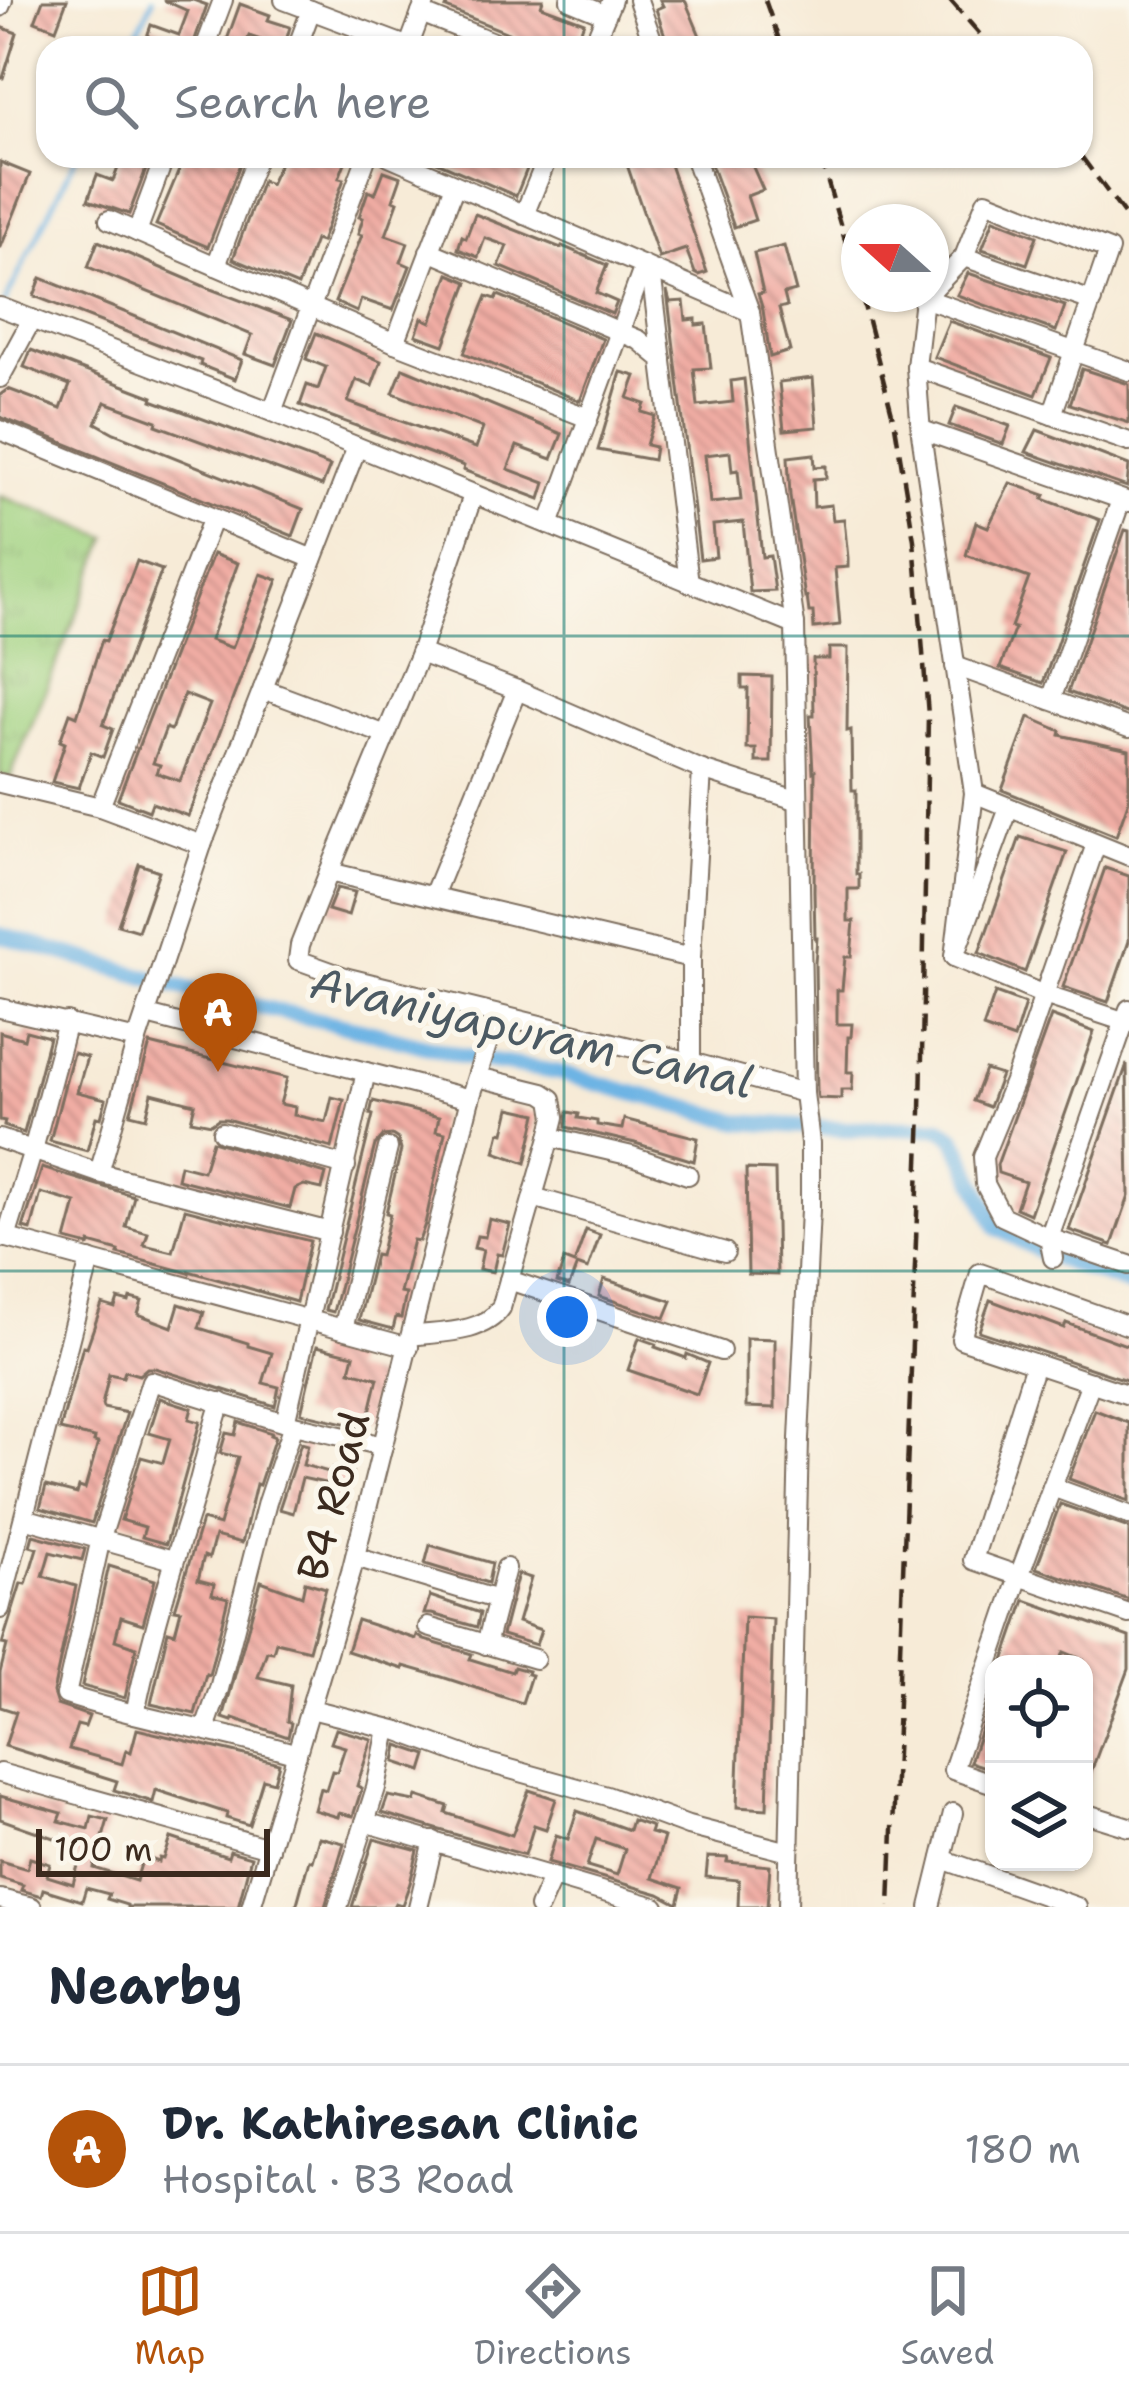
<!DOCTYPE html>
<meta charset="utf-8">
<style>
body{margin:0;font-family:"Shantell Sans",sans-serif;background:#f2f2f3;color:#1f2937}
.controls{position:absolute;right:36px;bottom:36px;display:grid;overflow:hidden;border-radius:24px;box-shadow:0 3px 9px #0004}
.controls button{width:108px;height:108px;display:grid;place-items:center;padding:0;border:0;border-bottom:3px solid #e0e1e3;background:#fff;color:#1f2937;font:60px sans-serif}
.compass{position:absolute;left:841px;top:204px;width:108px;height:108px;border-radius:50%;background:#fff;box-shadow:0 3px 9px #0004;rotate:291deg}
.scale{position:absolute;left:36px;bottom:30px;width:234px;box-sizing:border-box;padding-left:12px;border:6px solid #3b2a1e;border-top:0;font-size:33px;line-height:42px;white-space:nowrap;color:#3b2a1e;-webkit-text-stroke:9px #fbf7ec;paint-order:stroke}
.you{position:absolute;left:567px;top:1317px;width:42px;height:42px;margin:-30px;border:9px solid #fff;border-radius:50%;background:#1a73e8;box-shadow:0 0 0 18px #1a73e833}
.badge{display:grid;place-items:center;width:78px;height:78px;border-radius:50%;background:#b45309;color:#fff;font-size:39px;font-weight:700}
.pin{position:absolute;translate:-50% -99px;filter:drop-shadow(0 3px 6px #0008)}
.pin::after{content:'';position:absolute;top:63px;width:42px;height:36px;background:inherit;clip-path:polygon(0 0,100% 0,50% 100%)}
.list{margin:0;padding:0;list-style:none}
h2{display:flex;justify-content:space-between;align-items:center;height:156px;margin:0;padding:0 48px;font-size:51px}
h2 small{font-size:39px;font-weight:400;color:#747a83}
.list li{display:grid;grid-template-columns:78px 1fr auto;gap:36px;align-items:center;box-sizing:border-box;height:168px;padding:0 48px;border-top:3px solid #e0e1e3}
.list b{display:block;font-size:45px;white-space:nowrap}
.list p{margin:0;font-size:39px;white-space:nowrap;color:#747a83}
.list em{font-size:39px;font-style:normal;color:#747a83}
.icon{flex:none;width:66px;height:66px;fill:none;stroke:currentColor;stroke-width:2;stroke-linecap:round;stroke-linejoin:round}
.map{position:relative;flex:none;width:1129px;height:1907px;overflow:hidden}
.search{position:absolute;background:#fff;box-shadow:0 3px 9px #0004;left:36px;right:36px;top:36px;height:132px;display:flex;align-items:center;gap:30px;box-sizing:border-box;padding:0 42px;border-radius:36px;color:#747a83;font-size:45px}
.sheet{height:324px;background:#fff}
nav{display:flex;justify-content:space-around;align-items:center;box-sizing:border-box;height:168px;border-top:3px solid #e0e1e3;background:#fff;font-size:33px;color:#747a83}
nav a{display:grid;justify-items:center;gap:6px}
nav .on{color:#b45309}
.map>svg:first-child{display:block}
.park{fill:url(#park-tufts);stroke:#6e7e50;stroke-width:3}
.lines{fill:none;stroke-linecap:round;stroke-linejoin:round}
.stream{stroke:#6db4e4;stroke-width:4.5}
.canal{stroke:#6db4e4;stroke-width:16}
.building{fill:url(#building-back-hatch);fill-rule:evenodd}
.minor-casing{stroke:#7d6e5f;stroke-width:22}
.minor{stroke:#fff;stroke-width:18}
.rail{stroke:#3b2a1e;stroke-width:4.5;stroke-dasharray:18 9;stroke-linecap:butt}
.grid{fill:none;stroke:#0f766e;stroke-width:3;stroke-opacity:0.55}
.labels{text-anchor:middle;stroke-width:10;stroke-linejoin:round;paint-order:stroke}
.street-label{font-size:42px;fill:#3b2a1e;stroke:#fbf7ec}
.water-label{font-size:45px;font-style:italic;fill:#4c5a63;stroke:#fbf7ec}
</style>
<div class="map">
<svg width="1129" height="1907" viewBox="0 0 1129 1907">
<defs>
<pattern id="park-tufts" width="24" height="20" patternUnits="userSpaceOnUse" patternTransform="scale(3)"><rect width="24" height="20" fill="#a1d281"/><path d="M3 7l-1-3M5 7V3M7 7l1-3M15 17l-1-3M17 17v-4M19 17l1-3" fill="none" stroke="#8cb46f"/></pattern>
<pattern id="building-back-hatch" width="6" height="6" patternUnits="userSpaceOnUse" patternTransform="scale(3)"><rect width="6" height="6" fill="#f1ada4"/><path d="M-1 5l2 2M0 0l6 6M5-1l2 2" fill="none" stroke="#c48d85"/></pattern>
</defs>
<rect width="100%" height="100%" fill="#fbf7ec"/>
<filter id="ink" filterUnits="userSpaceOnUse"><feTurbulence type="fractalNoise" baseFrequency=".00833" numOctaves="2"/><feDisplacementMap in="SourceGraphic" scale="24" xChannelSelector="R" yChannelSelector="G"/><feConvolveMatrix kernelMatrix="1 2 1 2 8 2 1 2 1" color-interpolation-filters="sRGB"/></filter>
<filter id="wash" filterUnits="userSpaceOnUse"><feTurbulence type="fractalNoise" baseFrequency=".004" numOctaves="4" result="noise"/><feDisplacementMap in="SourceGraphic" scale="48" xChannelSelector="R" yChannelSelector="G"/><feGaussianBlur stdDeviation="2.7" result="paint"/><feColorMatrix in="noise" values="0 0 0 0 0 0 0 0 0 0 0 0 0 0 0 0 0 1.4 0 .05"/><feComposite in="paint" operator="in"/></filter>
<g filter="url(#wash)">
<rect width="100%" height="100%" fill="#f7ebd7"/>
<path class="park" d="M0 496 108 537 10 778 0 775Z"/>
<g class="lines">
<g class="stream">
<path d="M129 48 153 0"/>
<path d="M5 302 77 156"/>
</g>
<path class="canal" d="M0 935 223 999 361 1029 474 1059 556 1072 740 1122 846 1129 939 1127 955 1138 997 1228 1049 1256 1129 1285"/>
</g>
<g id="blocks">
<g class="building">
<path d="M43 0H67L56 29 35 21Z"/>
<path d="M163 0H193L207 5 192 48H174L147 37 151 25 179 35 188 11Z"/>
<path d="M449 0H543L541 6 584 22 574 48H521L520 42 513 35 446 8Z"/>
<path d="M660 0H685L705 48H669L656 9 663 6Z"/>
<path d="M240 4 270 15 268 20 290 27 284 48 249 36 245 48H224Z"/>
<path d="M0 27 17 33 3 78H0Z"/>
<path d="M115 156H151L129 214 88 200 97 175 113 181 121 160Z"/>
<path d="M185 156H243L208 247 156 225Z"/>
<path d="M283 156H334L346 160 339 178 344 179 321 242 315 240 298 286 233 259 262 181 270 184Z"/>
<path d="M423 156H523L531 159 516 196Z"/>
<path d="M624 156H667L707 272 699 275 695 273 686 249 659 258Z"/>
<path d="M708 156H748L763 190 747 196 755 220 734 227Z"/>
<path d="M0 162 30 174 1 247H0Z"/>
<path d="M384 171 401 177 393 200 398 202 386 235 408 243 401 262 410 266 393 310 361 299 357 312 335 302 362 235 358 234 363 218 359 217 368 191 375 194Z"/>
<path d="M475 214 561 248 562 246 607 265 596 293 617 302 612 314 499 266 507 246 485 238 478 257 458 249 462 236 466 238Z"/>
<path d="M994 219 1037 236 1027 264 982 249Z"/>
<path d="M98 241 208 288 292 320 275 365 245 354 252 335 88 267Z"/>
<path d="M784 246 796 291 784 294 787 306 779 308 790 351 770 357 763 310 758 294 763 293 754 253Z"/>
<path d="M968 273 1065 306 1056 331 957 295Z"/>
<path d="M449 274 468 282 444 345 416 335 422 318 431 322Z"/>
<path d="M41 278 242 360 235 379 200 365 201 361 34 296Z"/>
<path d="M667 291 670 302 684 301 686 320 696 319V325L706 324 711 368 694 369 698 406 733 402 731 381 744 379 762 557 770 556 775 591 750 592 743 522 713 525 716 557 700 559ZM730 452 732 471 738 470 741 500 710 503 705 455Z"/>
<path d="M498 295 603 339 580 401 464 353 487 296 496 299Z"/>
<path d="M949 321 1051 358 1036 395 934 357Z"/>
<path d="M316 333 381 361 372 386 356 380 348 402 476 448 483 428 393 393 403 368 562 434 552 459 517 446 508 469 545 483 540 499 463 470 464 466 300 405 307 385 318 389 326 367 306 359Z"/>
<path d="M31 350 153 397 152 400 330 466 322 486 156 425 157 421 105 402 96 423 114 433 303 509 293 536 0 417V395L8 389 61 409 70 385 24 367Z"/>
<path d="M1082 369 1129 384V423L1070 404Z"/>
<path d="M621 372 636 376 628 398 645 404 642 412 655 416 646 445 655 447 653 460 598 450Z"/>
<path d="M813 378 817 427 784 430 779 382Z"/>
<path d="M956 407 1010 426 1003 444 949 425Z"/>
<path d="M1037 430 1129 465 1127 487 1026 452Z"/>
<path d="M814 454 815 467 826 466V478L813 479 814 507 831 505 833 520 844 519 848 558V567L835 568 840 625 814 628 813 612H809L807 597 805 598 790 496 788 457Z"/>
<path d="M1010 483 1045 495 1043 499 1100 520 1043 683 1000 668 1015 628 1011 627 1029 578 966 555 976 522 988 527Z"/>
<path d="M1125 530 1129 531V714L1068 692Z"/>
<path d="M213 554 238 563 210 640 232 648 261 574 278 580 188 816 152 803 149 811 118 799ZM184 694 210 704 180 781 157 773 160 765 153 763 166 728 171 730Z"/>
<path d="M137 561 162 570 103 725 113 729 103 757 91 752 79 788 52 782 65 743 60 741 70 713 77 716 102 640 106 641Z"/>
<path d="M829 648H848L847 731 851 730 852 790H856V874H859V889H848V921H854L851 957H845L842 990H837V1024H852L851 1037H848L847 1072H853L852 1090H841V1099L818 1098 817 1092 815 963 817 938H815L814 891 815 771 813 772 810 715H814L813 659H829Z"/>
<path d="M742 676 772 677 771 762H756V749H747L748 688H742Z"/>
<path d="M1029 717 1061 731 1060 735 1129 750V800L1116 836 1002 790Z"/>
<path d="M1020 837 1067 852 1025 972 979 953Z"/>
<path d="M139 864 159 871 138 931 118 925Z"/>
<path d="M1105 868 1129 876V941L1108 1002 1063 987Z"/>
<path d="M337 888 355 892 348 916 328 910Z"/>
<path d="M995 993 1025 1004 1014 1039 983 1028Z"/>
<path d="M1051 1016 1094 1032 1030 1214 1016 1208 1025 1182 998 1173 997 1165Z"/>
<path d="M26 1031 49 1037 24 1133 4 1126 5 1121 0 1120V1032L24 1039Z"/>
<path d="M150 1044 287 1078 280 1104 295 1107 294 1115 326 1122 332 1097 344 1100 332 1148 226 1119H218L211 1124 191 1120 195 1104 152 1093 146 1118 130 1114Z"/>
<path d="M73 1053 87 1057 77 1092 106 1099 101 1118 96 1117 87 1151 50 1141Z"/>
<path d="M1127 1064 1129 1196 1112 1245 1069 1230Z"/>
<path d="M985 1070 1001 1075 989 1107 973 1101Z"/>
<path d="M373 1101 439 1117 436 1131 445 1133 425 1224 419 1241 413 1240 400 1293 406 1294 401 1318 396 1317 393 1329 359 1320 375 1255 380 1256 390 1214 386 1213 401 1150 398 1139 392 1135 383 1136 375 1145 333 1312 325 1310 373 1115 370 1114Z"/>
<path d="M510 1108 537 1114 526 1163 495 1152 500 1132 504 1133Z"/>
<path d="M568 1112 579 1114 578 1118 597 1121V1125L622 1129 624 1119 698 1138 694 1161 635 1143 566 1127Z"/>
<path d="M212 1141 326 1174 322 1189 304 1185 295 1189 290 1208 177 1179 180 1165 203 1171Z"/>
<path d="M42 1168 134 1196 126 1227 148 1233 144 1245 173 1252 185 1209 310 1241 296 1302 189 1271V1273L118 1254 119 1251 90 1243 89 1246 66 1240 76 1203 59 1198 41 1193 31 1230 23 1228Z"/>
<path d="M746 1169 775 1170 777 1275 748 1274Z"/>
<path d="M489 1219 510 1224 502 1255 497 1254 493 1272 479 1269 483 1250 474 1248 477 1236 485 1237Z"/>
<path d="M586 1230 600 1235 588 1269 577 1265 569 1286 557 1282 564 1260 574 1264Z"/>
<path d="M604 1279 672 1301 665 1318 599 1296Z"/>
<path d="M130 1298 142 1301 138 1314 172 1327 179 1304 204 1312 199 1328 248 1343V1346L272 1353 263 1383 279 1387 275 1406 155 1368H147L139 1375 125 1371 123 1377 109 1374 102 1405 103 1408 127 1413 92 1523 40 1508 46 1486 77 1494 79 1487 85 1489 98 1443 94 1442 95 1438 60 1430 83 1346 87 1347 102 1304 115 1308 118 1299 129 1302Z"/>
<path d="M990 1300 1064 1328 1066 1323 1129 1346V1381L979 1331Z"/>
<path d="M639 1338 656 1344 655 1347 686 1358 687 1354 708 1363 697 1394 628 1370Z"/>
<path d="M746 1338 775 1339V1408L746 1407Z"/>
<path d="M317 1346 354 1355 350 1371 378 1378 366 1428 301 1413Z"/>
<path d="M160 1398 192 1408 189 1419 200 1422 166 1544 142 1537 145 1527 121 1520 141 1457 163 1463 170 1439 149 1433Z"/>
<path d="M1095 1410 1129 1423V1501L1069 1479Z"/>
<path d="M238 1422 271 1433 270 1435 275 1437 259 1485 256 1484 242 1543 215 1536 209 1558 204 1556 198 1580 214 1584 212 1594 228 1598 209 1675 206 1674 195 1714 151 1704 168 1631 175 1633 181 1610 175 1609 202 1520 219 1525 238 1457 220 1453 226 1433 235 1435Z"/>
<path d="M301 1443 308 1445 303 1465 332 1473 333 1468 352 1472 341 1513 324 1509 329 1484 302 1478 293 1513 279 1509Z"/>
<path d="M1060 1504 1129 1528V1600L1036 1568Z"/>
<path d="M33 1535 85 1549 82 1560 50 1552 43 1576 76 1586 53 1693 57 1705 89 1716 85 1727 77 1725 69 1749 122 1764 126 1750 131 1752 137 1729 279 1763 274 1782 263 1779 249 1825 226 1818 227 1813 156 1790 153 1802 114 1790 117 1781 5 1746 16 1712 0 1707V1673L7 1645 2 1644 21 1583 26 1584 37 1548 30 1546Z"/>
<path d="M430 1545 492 1563 488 1583 425 1564Z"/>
<path d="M109 1566 155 1580 143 1624 121 1617 115 1640 136 1647 125 1698 82 1686Z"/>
<path d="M518 1574 531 1578 518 1622 541 1630 536 1645 502 1635Z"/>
<path d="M261 1581 302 1596 305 1582 326 1588 309 1650 276 1642 273 1652 267 1651 258 1677 291 1685 287 1721 291 1723 288 1737 233 1718 232 1721 223 1718Z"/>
<path d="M430 1596 480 1613 477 1627 432 1614H424Z"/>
<path d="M1025 1600 1129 1637V1669L1085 1788 1084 1660 1064 1652 1059 1664H1003Z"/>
<path d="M744 1617 773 1619 767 1809 737 1807Z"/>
<path d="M357 1620 416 1639 417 1635 424 1640 472 1654 470 1659 512 1672 514 1667 528 1671 527 1674 531 1675 522 1703 442 1677 404 1666 403 1669 347 1651Z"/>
<path d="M994 1691V1770L970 1762Z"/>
<path d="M336 1729 372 1739 357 1786 362 1788 353 1816 339 1813 338 1817 314 1810 320 1788 326 1790 332 1771 337 1772 345 1747 331 1743Z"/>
<path d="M398 1745 427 1755 422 1771 395 1762Z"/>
<path d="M529 1790 556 1799 546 1829 534 1825 525 1855 382 1813 388 1796 415 1801 417 1796 448 1806 446 1813 512 1835Z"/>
<path d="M0 1796 62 1813 59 1821 89 1829 92 1816 108 1820 94 1868 136 1881 143 1857 159 1862 160 1858 164 1859 171 1838 228 1857 230 1851 251 1857 238 1907H127V1905L107 1899 109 1894 86 1888 82 1901 43 1889 41 1896 21 1890 23 1885 0 1878V1861L27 1869 30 1858 50 1864 47 1876 73 1884 80 1858 63 1853 66 1842 0 1819Z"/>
<path d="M577 1811 629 1830 632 1820 652 1827 650 1833 664 1837 652 1878 682 1888 678 1904 659 1894 548 1862 556 1835 568 1839ZM596 1839 625 1849 617 1875 587 1866Z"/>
<path d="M319 1837 344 1843 325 1907H296L309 1860 312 1861Z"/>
<path d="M374 1839 418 1851 410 1883 402 1905 395 1903 393 1907H352Z"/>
<path d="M708 1857 728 1858 727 1862 770 1866 767 1907H738L739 1880 706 1877Z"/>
</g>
</g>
</g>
<g filter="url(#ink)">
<use href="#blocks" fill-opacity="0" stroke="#7d6e5f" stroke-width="3"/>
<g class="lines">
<defs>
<g id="minor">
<path d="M284 0 409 47"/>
<path d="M570 0 606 15"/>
<path d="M638 0 655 48"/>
<path d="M0 7 3 0"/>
<path d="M421 13 508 48"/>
<path d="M205 48 223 0"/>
<path d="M297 48 311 10"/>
<path d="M408 48 426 0"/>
<path d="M592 48 612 0"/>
<path d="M389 156 750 312"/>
<path d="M694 156 750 312 795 625 804 1093 810 1143V1210L799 1439 788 1907"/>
<path d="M524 215 548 156"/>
<path d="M109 220 395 343 588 418"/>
<path d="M137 232 165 156"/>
<path d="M429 251 639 340 662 359"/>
<path d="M964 257 1092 301"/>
<path d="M216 266 257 156"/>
<path d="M651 271 689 583"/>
<path d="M931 291 964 257 986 201 1109 250 1052 415"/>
<path d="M928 294 924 298 916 367 921 433 974 793 954 957"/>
<path d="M924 298 1129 371"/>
<path d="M0 307 272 412 795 625"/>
<path d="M395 343 455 185"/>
<path d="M916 367 1129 442"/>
<path d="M0 378 32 319"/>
<path d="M272 412 367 156"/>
<path d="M0 430 313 559"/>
<path d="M922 430 1129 502"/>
<path d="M473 495 420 653 329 872 300 945 298 960 348 978 691 1062 804 1093"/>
<path d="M549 525 644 266"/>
<path d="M420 653 517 690 702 770 796 800"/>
<path d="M955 666 1129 728"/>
<path d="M263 689 386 735"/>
<path d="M1051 700 1121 500"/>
<path d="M0 783 100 807 202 845"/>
<path d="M974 793 1129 856"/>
<path d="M100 807 212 520"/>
<path d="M1009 808 954 957 1044 995 1129 1023"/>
<path d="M1096 844 1015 1079 983 1157 985 1184 1002 1216 1049 1238 1129 1265"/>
<path d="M329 872 691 958"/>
<path d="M433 896 517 690"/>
<path d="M0 1008 137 1040"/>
<path d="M147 1015 470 1099"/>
<path d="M691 1062V958L702 770"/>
<path d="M222 1132 346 1166"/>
<path d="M550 1137 632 1156 688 1175"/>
<path d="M0 1139 99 1173 330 1232"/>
<path d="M99 1173 137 1040 202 845 357 447"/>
<path d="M533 1197 725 1252"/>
<path d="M0 1236 409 1347"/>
<path d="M6 1238 33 1150 67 1022"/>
<path d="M1053 1258 1049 1238 1129 1009"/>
<path d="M509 1280 721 1351"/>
<path d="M1129 1326 980 1273 961 1339 1129 1395"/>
<path d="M343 1329 388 1148"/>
<path d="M411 1336C439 1332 483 1334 501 1308L550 1137 555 1117 552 1099 543 1093 478 1077"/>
<path d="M1035 1364 973 1560 1129 1614"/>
<path d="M285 1423 366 1072"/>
<path d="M1052 1487 1129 1515"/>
<path d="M24 1518 173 1560"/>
<path d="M355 1557 498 1600"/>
<path d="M0 1609 90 1260"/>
<path d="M428 1627 535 1659"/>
<path d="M486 1645 506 1568"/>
<path d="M311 1709 399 1731 481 1761 607 1796 688 1826 789 1852"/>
<path d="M135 1714C149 1644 169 1577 191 1509 202 1474 209 1437 221 1402"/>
<path d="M205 1729 219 1689 267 1502 293 1425"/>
<path d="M297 1754C221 1731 142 1720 66 1695L101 1538 151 1381 285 1423 383 1446"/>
<path d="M0 1773 269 1848"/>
<path d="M994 1784 953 1770 1019 1576 1091 1382"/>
<path d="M1084 1813 1129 1827"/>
<path d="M365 1822 655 1907"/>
<path d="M942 1859 1077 1907"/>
<path d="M0 1899 32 1907"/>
<path d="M251 1907 351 1572 470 1099 496 1016"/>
<path d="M338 1907 376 1788 388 1729"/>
<path d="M418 1907 434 1841"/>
<path d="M539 1907 552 1878"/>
<path d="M930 1907 953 1813"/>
</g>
</defs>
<use href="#minor" class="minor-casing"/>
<use href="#minor" class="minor"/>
<g class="rail">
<path d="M765 0 782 48"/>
<path d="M950 0 992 48"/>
<path d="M820 156 859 288"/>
<path d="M1081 156 1129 221"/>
<path d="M861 294 895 425 914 540 928 715 921 1112 890 1907"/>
</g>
</g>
</g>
<path class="grid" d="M564 0V48M564 156V1907M0 636H1129M0 1271H1129"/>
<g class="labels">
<g class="street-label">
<text transform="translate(333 1496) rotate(-75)" y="15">B4 Road</text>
</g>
<g class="water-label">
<text transform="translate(532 1032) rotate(13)" y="16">Avaniyapuram Canal</text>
</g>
</g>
</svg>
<div class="controls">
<button><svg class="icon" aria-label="locate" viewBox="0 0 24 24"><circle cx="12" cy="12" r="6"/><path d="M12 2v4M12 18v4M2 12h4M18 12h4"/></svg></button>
<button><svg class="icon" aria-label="layers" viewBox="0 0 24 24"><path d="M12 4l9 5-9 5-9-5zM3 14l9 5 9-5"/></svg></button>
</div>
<svg class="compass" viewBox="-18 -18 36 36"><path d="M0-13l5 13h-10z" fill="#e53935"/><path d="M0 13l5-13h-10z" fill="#747a83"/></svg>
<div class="scale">100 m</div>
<div class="you"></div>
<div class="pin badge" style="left:218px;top:1072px">A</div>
<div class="search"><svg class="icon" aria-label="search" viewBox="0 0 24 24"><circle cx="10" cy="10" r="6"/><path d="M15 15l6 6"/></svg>Search here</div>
</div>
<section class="sheet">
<h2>Nearby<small></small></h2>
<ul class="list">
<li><span class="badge">A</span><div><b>Dr. Kathiresan Clinic</b><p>Hospital · B3 Road</p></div><em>180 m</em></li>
</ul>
</section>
<nav>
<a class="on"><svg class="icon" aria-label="map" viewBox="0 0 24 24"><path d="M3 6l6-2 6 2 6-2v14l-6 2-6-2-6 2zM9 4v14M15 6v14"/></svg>Map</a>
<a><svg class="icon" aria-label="directions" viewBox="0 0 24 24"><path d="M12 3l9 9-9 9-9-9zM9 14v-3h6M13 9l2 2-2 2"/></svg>Directions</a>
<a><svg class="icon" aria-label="saved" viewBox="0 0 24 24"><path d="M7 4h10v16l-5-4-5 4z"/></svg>Saved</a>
</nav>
